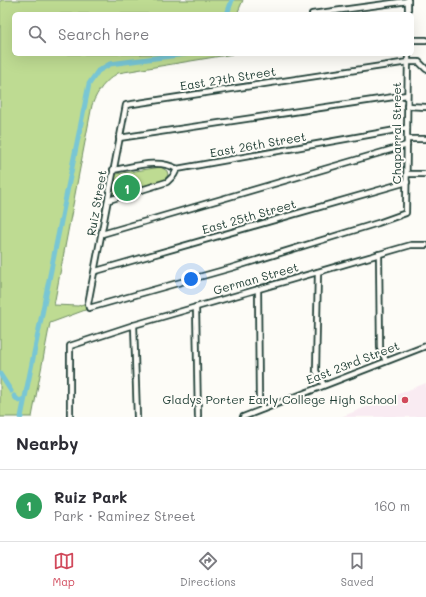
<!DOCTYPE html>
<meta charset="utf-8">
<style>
body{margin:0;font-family:Mali,sans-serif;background:#f2f2f3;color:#2b2b33}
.you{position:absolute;left:191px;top:279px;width:14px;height:14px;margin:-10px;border:3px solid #fff;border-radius:50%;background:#1a73e8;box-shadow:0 0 0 6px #1a73e833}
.badge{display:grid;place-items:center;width:26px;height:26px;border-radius:50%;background:#d1495b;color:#fff;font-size:13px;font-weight:700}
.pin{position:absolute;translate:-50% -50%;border:2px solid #fff;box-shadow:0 1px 4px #0006}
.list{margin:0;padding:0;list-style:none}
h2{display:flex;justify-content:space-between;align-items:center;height:52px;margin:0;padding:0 16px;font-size:17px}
h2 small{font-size:13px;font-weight:400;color:#7c7c81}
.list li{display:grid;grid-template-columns:26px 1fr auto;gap:12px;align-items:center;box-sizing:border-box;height:72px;padding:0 16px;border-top:1px solid #e1e1e2}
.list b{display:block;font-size:15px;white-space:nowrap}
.list p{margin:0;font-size:13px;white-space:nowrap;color:#7c7c81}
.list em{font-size:13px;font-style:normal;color:#7c7c81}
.icon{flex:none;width:22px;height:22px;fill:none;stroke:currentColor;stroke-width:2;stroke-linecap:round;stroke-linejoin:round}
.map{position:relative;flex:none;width:426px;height:417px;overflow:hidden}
.search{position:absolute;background:#fff;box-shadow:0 4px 16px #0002;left:12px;right:12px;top:12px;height:44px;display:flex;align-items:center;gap:10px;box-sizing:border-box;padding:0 14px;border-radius:6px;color:#7c7c81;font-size:15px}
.sheet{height:124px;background:#fff}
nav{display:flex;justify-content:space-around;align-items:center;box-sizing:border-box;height:56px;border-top:1px solid #e1e1e2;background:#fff;font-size:11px;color:#7c7c81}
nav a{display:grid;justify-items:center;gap:2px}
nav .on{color:#d1495b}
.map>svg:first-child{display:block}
.built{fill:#f9ebf2}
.green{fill:#bedb92;stroke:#6e8c63}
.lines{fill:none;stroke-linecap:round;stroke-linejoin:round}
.canal{stroke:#78c6d5;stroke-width:5}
.minor-casing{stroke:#1f3d34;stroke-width:8}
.minor{stroke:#fdfcf7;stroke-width:4.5}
.poi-dot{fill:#d1495b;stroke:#fdfcf7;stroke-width:1.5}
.labels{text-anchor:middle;stroke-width:4;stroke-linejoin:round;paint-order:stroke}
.street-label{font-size:12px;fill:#1f3d34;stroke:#fdfcf7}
.poi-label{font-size:12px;fill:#1f3d34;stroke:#fdfcf7;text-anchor:end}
</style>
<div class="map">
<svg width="426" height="417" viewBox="0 0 426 417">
<rect width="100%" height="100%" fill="#fdfcf7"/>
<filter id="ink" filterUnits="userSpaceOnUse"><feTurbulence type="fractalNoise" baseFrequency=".025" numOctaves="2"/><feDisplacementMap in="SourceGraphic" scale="8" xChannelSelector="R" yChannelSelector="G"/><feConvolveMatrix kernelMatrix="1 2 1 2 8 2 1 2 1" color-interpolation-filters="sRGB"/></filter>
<g filter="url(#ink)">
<path class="built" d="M426 383V417H341Z"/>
<g class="green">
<path d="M2 0H243L237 14H14V54H233L118 73C105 81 98 90 92 105L54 305 78 306 86 303 88 309 50 323 32 417H0V1Z"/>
<path d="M161 167 167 171 168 175 164 180 113 195 116 174Z"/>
</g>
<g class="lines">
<g class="canal">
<path d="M227 14 232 0"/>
<path d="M0 374 11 391"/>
<path d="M14 396 19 401 24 399"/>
<path d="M21 417 89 84 98 71 110 64 186 54"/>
</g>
<defs>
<g id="minor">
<path d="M312 14 408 1"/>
<path d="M408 14V0"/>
<path d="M412 40H426"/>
<path d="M408 54C407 107 407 160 406 213L378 223 231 268 89 308 88 304 126 105 408 62H419L426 69"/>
<path d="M407 106 426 107"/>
<path d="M119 138 407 95"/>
<path d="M407 139H426"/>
<path d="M113 170C133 167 159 158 177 169L407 128"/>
<path d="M407 174H426"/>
<path d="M109 200 167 182 174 175 177 169"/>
<path d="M102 234 407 145"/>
<path d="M379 254 380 348 386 361"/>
<path d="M96 271 407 182"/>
<path d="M318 272 316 371 324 385"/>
<path d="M258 289 259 398 263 409"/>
<path d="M196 307 198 417"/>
<path d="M134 325 137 417"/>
<path d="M70 417V346L134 325 411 245H426"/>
<path d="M243 417 426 346"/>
</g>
</defs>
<use href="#minor" class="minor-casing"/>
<use href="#minor" class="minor"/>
</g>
</g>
<circle class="poi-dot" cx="405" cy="400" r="4"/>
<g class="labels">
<g class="street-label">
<text transform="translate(228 79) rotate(-9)" y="4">East 27th Street</text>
<text transform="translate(397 133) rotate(-90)" y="4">Chaparral Street</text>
<text transform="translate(258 145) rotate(-10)" y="4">East 26th Street</text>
<text transform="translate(97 203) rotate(-80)" y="4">Ruiz Street</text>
<text transform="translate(249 217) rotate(-16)" y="4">East 25th Street</text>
<text transform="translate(256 279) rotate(-16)" y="4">German Street</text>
<text transform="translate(353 363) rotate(-21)" y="4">East 23rd Street</text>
</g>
<g class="poi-label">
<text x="397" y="404">Gladys Porter Early College High School</text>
</g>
</g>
</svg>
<div class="you"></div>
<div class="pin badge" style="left:127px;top:188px;background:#2e9e5b">1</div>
<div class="search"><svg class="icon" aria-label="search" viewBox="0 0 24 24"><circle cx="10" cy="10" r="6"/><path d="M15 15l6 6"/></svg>Search here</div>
</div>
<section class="sheet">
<h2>Nearby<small></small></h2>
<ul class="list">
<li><span class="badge" style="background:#2e9e5b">1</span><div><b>Ruiz Park</b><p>Park · Ramirez Street</p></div><em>160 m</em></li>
</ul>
</section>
<nav>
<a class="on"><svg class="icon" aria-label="map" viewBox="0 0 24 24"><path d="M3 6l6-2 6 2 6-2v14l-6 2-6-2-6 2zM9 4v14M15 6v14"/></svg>Map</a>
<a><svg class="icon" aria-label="directions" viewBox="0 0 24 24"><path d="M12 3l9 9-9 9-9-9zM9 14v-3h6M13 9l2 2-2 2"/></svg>Directions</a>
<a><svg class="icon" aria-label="saved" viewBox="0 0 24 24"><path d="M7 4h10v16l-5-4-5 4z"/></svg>Saved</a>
</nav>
